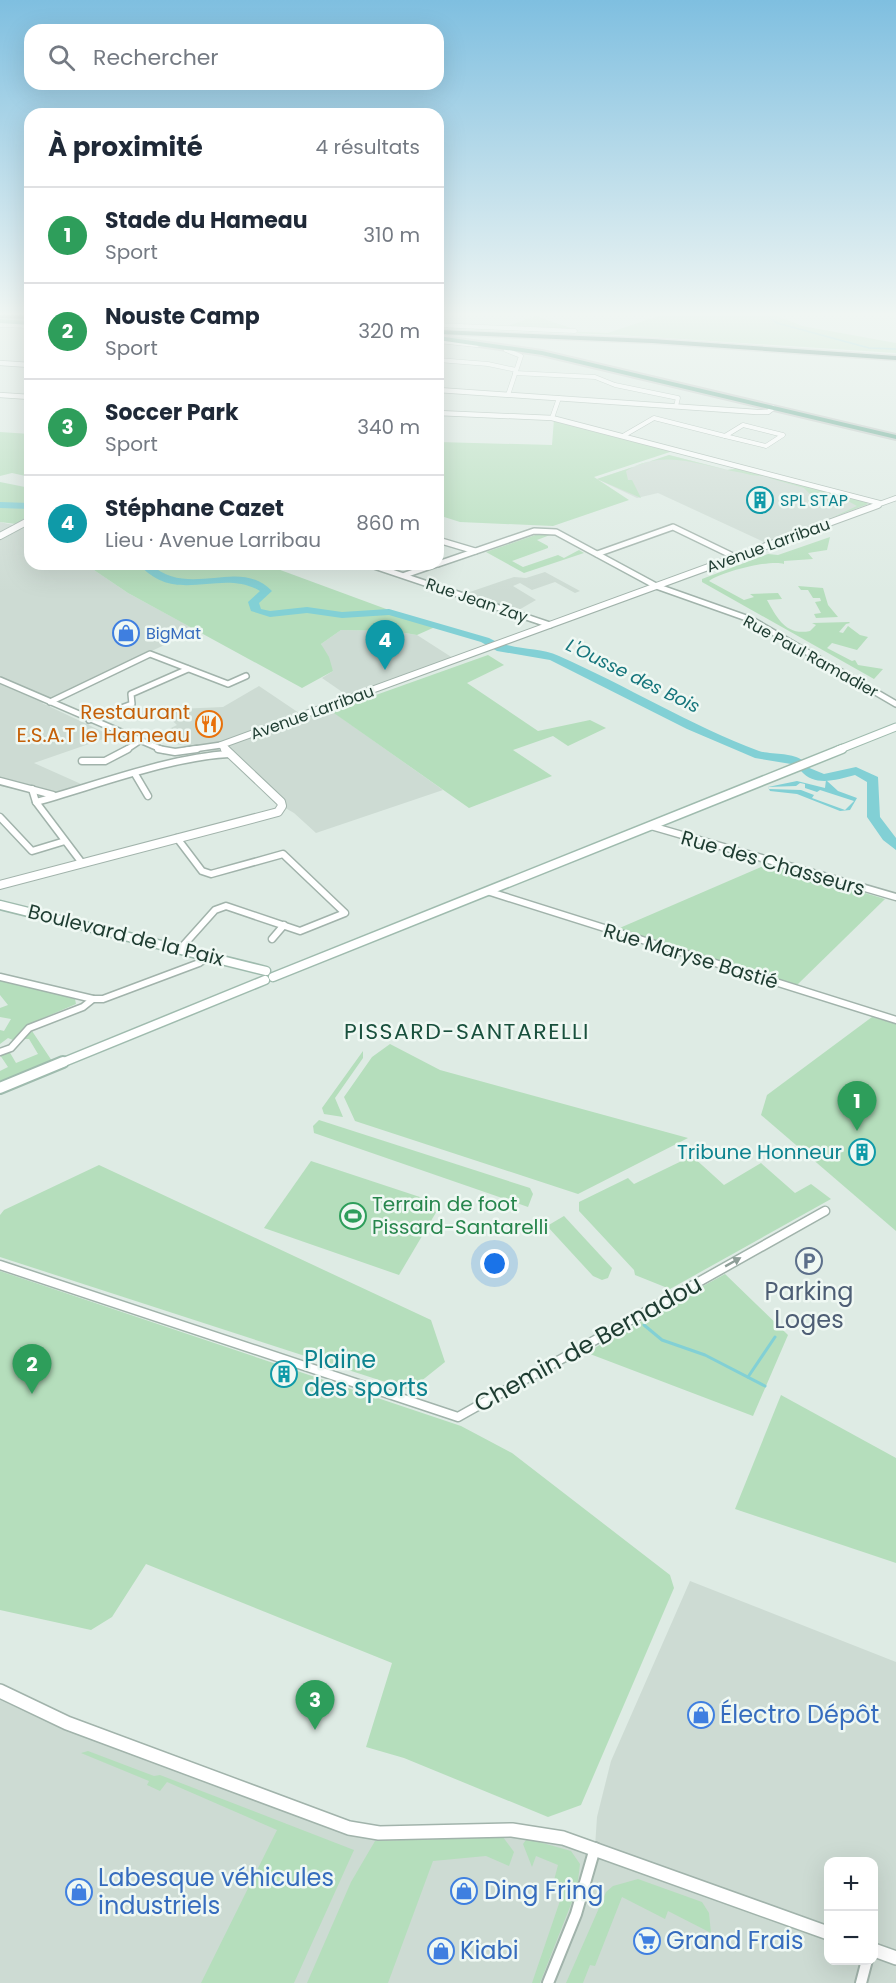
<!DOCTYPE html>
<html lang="fr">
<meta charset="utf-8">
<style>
body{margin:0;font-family:Poppins,sans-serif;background:#f2f2f3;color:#1f2937}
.controls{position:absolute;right:18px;bottom:18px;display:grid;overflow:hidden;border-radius:12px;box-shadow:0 6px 24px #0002}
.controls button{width:54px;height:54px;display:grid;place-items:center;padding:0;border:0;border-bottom:2px solid #e0e1e3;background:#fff;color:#1f2937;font:30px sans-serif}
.you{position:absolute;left:495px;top:1264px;width:21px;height:21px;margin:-15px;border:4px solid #fff;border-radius:50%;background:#1a73e8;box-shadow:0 0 0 9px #1a73e833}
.badge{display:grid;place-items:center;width:39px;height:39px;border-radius:50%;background:#824440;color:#fff;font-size:20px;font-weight:700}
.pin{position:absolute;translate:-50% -50px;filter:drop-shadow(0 2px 3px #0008)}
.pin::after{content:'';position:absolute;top:32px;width:21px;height:18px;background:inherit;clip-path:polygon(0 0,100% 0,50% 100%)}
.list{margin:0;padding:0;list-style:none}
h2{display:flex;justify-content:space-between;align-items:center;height:78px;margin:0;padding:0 24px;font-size:26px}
h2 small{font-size:20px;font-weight:400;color:#747a83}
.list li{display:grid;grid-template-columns:39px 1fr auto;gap:18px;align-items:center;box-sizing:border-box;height:96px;padding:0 24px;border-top:2px solid #e0e1e3}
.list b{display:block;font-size:22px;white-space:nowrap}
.list p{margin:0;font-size:20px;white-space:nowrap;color:#747a83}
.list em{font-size:20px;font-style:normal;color:#747a83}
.icon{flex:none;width:33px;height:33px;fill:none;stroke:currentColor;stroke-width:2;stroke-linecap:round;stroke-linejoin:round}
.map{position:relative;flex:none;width:896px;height:1983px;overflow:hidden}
.search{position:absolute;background:#fff;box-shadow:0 6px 24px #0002;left:24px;top:24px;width:420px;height:66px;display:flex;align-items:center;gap:15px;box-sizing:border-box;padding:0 21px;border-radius:18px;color:#747a83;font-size:22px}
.panel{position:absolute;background:#fff;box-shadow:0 6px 24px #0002;left:24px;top:108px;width:420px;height:462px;border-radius:18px}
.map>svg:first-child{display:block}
.built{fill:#cddbd3;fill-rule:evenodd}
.green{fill:#b5debc}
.water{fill:#82d0d5}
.pier{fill:#deebe4}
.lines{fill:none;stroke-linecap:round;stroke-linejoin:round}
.stream-far1{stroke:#82d0d5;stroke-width:1.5}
.stream{stroke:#82d0d5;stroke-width:3}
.river{fill:#82d0d5;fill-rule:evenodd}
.minor-far4-casing{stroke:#a1b3ab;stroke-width:5}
.minor-far3-casing{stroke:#a1b3ab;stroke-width:8}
.minor-far2-casing{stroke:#a1b3ab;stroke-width:9}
.minor-far1-casing{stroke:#a1b3ab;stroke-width:11}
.minor-casing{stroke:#a1b3ab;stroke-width:14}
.tertiary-far3-casing{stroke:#a1b3ab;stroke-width:6}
.tertiary-far2-casing{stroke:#a1b3ab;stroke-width:8}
.tertiary-far1-casing{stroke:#a1b3ab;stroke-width:10}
.tertiary-casing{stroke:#a1b3ab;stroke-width:16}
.secondary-far2-casing{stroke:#9fbbae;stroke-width:9}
.secondary-far1-casing{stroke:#9fbbae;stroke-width:11}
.secondary-casing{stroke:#9fbbae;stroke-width:14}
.primary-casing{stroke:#c0c8c5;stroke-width:4}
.motorway-casing{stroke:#c0c8c5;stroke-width:3}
.minor-far4{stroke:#fff;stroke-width:4}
.minor-far3{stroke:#fff;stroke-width:5}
.minor-far2{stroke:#fff;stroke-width:6}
.minor-far1{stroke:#fff;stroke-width:8}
.minor{stroke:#fff;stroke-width:10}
.tertiary-far3{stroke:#fff;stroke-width:4.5}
.tertiary-far2{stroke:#fff;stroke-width:6}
.tertiary-far1{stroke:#fff;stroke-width:8}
.tertiary{stroke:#fff;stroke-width:13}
.secondary-far2{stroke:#fff;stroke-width:7}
.secondary-far1{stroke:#fff;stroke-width:8}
.secondary{stroke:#fff;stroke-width:10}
.primary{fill:#5fa48c;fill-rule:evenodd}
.motorway{fill:#286a56;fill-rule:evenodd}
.oneway{fill:#8e9e98}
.labels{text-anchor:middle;stroke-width:5;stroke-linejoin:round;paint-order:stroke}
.far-culture-label{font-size:16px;fill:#0d838f;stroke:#eff8f3;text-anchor:start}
.far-street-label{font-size:16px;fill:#1e3c31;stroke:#eff8f3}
.far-shop-label{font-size:16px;fill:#366cbe;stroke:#eff8f3;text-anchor:start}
.far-water-label{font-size:18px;font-style:italic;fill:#15757c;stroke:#eff8f3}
.food-label{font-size:20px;fill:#c56008;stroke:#eff8f3;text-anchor:end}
.street-label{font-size:20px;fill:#1e3c31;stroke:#eff8f3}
.culture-label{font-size:20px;fill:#0d838f;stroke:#eff8f3;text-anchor:end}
.leisure-label{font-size:20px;fill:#27864d;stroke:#eff8f3;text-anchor:start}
.quarter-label{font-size:22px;letter-spacing:1.5px;fill:#19503d;stroke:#eff8f3}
.near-service-label{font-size:24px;fill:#4e5e75;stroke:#eff8f3}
.near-street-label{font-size:24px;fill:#1e3c31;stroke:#eff8f3}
.near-culture-label{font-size:24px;fill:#0d838f;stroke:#eff8f3;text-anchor:start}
.near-shop-label{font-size:24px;fill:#366cbe;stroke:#eff8f3;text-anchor:start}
</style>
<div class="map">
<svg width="896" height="1983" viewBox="0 0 896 1983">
<rect width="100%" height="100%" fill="#deebe4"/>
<g class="built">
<path d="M669 455 728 470 740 468 868 504 764 542 658 493 637 498 597 479Z"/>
<path d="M0 522 30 529V564H85L128 593 196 630 42 703 112 736 34 763 90 788 52 797 0 786Z"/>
<path d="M545 572 580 591 575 593 555 582 532 590 520 583 513 586 536 600 517 611 467 593 514 577 526 578Z"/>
<path d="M341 630 393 631 417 635 456 660 351 698 322 678 333 671 321 644Z"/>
<path d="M259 686 302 715 326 707 443 790 316 833 294 813 282 806 229 754 149 739 177 725 165 714 178 709 223 707Z"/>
<path d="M690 1581 896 1662V1983H0V1691L349 1828 512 1830 595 1847 597 1817 611 1761ZM828 1862H874V1960H828Z"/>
</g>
<g class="green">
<path d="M661 315H775L802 326 896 343V353L619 335 438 328V326L608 333Z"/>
<path d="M536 316 579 331 505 327Z"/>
<path d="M554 419 673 451 594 477 629 500 553 526 460 522 438 515V442L552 445Z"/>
<path d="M0 432 30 434V469L27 470 30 472 28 474 30 477 12 473 0 476Z"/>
<path d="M669 455 727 470 740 468 765 475C759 477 750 475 743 473 702 467 666 447 626 471L628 480H632L641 498 597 479Z"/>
<path d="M772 477 865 501 868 504 831 518 857 506 848 501 833 502 829 507H822L821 504 813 505 810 497H813L804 488 769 478Z"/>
<path d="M0 482 30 488V515L16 524 0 522Z"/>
<path d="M541 533 550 535 537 540 548 546V548L512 561 523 567 558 555 564 558 579 550 584 553 524 573 486 552Z"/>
<path d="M830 537 827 550 808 553 813 559 784 561V564C771 559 721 572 709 581L744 600 754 597 750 594 778 593 782 599 767 600C777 618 786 636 810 631L816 625 812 623 849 622 850 623 846 624 839 632 843 633 848 626 860 635 868 637 857 650 832 643 827 648 852 661 855 660 858 665 883 669 874 679 702 582V579L768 554 778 555Z"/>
<path d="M85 564H264L435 627 417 635 393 631 341 630 321 644 329 657 333 671 302 688 128 593Z"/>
<path d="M798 586 823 588 828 605 838 617 816 618 814 614 821 613 815 602 821 601 820 598H813L808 590H801Z"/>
<path d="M488 655 504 665 467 683 538 731 590 720 606 728 568 746 553 736 513 750 552 776 469 808 331 711Z"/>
<path d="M768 864 885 899 797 985 615 930Z"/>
<path d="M0 980 75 999 76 1004 27 1025 13 1040 8 1038 0 1044V1030L4 1031 11 1019 0 1017V1008L8 1005 0 995Z"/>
<path d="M872 1017 896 1024V1231L761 1115 767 1095Z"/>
<path d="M32 1031 52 1061 0 1081V1071L8 1067 0 1055 9 1051 16 1063 38 1054 29 1039H22Z"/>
<path d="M390 1044 440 1070 688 1138 578 1194 355 1121 344 1097 372 1057Z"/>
<path d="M363 1051V1058L335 1098 343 1117 324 1114 322 1108Z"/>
<path d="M319 1120 530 1188 533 1194 528 1207 314 1133 313 1126Z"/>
<path d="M692 1156 724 1185 761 1163 795 1193 811 1184 831 1199 670 1289 635 1275 634 1270 579 1211V1202L628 1178 634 1184Z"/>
<path d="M311 1161 441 1204 399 1275 264 1228Z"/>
<path d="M99 1165 431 1320 445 1362 410 1390 0 1257V1215L4 1210Z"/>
<path d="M564 1216 612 1268 608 1278 602 1280 593 1276 547 1226Z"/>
<path d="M0 1271 461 1426 512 1453 670 1575 674 1588 581 1805 548 1817 404 1758 366 1747 392 1663 146 1564 112 1617 91 1630 0 1610Z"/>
<path d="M725 1274 788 1335 753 1416 590 1354 591 1350 667 1307 671 1309 677 1306 674 1302Z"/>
<path d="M781 1395 896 1458V1563L735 1509Z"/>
<path d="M88 1751 154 1776 160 1775 354 1850 294 1983H201L277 1830 167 1782 160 1791 147 1785 149 1781 81 1753Z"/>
<path d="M503 1837 514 1852 509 1866 486 1856 433 1861 388 1983H307L351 1882 375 1841Z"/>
<path d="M526 1840H532L571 1851 580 1864 577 1889 540 1983H532L564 1889 553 1884 558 1865 536 1856 532 1867 523 1844Z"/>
<path d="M638 1879 702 1902 709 1913 711 1933 668 1911 665 1919 622 1897 595 1966 590 1965 583 1983H566L606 1892 613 1886Z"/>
</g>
<path class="water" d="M826 780 838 791 857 798 850 810 840 811 797 794 770 791 768 787 797 781 825 788Z"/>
<path class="pier" d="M800 783 805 784V788L817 792 820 790 854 801 845 810 812 798 814 795 801 790 769 789 768 787 796 786Z"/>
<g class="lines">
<path class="stream-far1" d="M766 315 777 323 869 348 896 349"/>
<g class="stream">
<path d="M644 1325 662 1340 705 1355 765 1386"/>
<path d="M748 1377 775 1337"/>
</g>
<g class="river">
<path d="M0 502 30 503V509L0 508Z"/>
<path d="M139 564H150C191 600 238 556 272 591L259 603 261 609 270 611 307 607 342 612 389 609 489 638C515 652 537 646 559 656 627 686 690 725 759 751 772 755 793 752 803 761L797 765 755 758 687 729 550 660 497 651 481 642 389 615 342 618 307 613 270 617 251 611 248 602 260 591C220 567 176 607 139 564Z"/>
<path d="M807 767 824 774 856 767 878 777 880 817 896 838V850L883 840 867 817V782L855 775C836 780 815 787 801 771Z"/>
</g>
<defs>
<g id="minor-far4">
<path d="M0 325 30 326"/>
<path d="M438 325 575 331"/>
<path d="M438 341 477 345"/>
<path d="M506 350 521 356 508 395"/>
<path d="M438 360 488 364 516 370"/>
<path d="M515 373 595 377 615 385 678 398 676 406"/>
<path d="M552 418 559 398"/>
<path d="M743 425 783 435 766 446 725 436Z"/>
<path d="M623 436 654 418 725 436"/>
</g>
<g id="minor-far3">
<path d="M438 540 475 551"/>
<path d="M597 554 673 527 735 557"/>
<path d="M368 564 550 625"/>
<path d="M438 564 534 531 556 532 656 586 752 620 896 704"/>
<path d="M405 575 437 564"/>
<path d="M0 680 163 750"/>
<path d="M50 702 150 654 228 684 246 676"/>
<path d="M89 720 132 704 131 694 188 669"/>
<path d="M126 750 138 742"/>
<path d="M187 750 221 745"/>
</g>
<g id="minor-far2">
<path d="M158 749 175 752 197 749"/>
<path d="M82 761H105L128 749"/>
<path d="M135 774 148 796"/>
<path d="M0 781 53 795"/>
<path d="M32 789 36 802 82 863"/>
<path d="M36 802C94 786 170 757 229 754"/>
<path d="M0 817 32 851 65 841"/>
<path d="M651 826 896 897"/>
<path d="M177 838 202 871 211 874 283 854 345 913 300 931 226 906 215 910 181 948"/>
<path d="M487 891 896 1020"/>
<path d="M272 939 284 925"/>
<path d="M0 977 93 999"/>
<path d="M0 1052 11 1048 29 1028 83 1007 93 999H103L199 963 209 956"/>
</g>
<path id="minor-far1" d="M0 1265 458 1417 825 1211"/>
<g id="minor">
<path d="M548 1983 576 1914 595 1848"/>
<path d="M861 1983 867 1960"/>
</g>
<g id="tertiary-far3">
<path d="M0 363 30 365"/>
<path d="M438 390 757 412H768L773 408"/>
<path d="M0 395 30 397"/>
<path d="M438 413 552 418 879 503"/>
<path d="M874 506 896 498"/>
</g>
<g id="tertiary-far2">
<path d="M0 536 30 520"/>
<path d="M227 750 221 745 878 505"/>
</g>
<path id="tertiary-far1" d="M0 885 278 812 282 806 281 802 225 749"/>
<g id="tertiary">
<path d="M0 1691 67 1723 349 1828 379 1833 512 1830 563 1838 828 1933"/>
<path d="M874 1950 896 1958"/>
</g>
<path id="secondary-far2" d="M838 750 896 727"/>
<g id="secondary-far1">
<path d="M0 905 266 971"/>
<path d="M273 977 842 749"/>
<path d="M59 1064 265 980"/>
</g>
<path id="secondary" d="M0 1088 63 1062"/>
<g id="primary">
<path d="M0 319 30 321V325L0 323Z"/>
<path d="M438 336 542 351 896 435V439L542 355 438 340Z"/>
</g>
<g id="motorway">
<path d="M0 315H30V319L0 318Z"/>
<path d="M438 330 652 339 896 356V360L652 343 438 334Z"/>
</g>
</defs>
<use href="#minor-far4" class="minor-far4-casing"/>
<use href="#minor-far3" class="minor-far3-casing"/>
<use href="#minor-far2" class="minor-far2-casing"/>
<use href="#minor-far1" class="minor-far1-casing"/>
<use href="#minor" class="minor-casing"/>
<use href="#tertiary-far3" class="tertiary-far3-casing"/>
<use href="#tertiary-far2" class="tertiary-far2-casing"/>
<use href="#tertiary-far1" class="tertiary-far1-casing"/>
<use href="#tertiary" class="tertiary-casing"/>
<use href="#secondary-far2" class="secondary-far2-casing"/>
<use href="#secondary-far1" class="secondary-far1-casing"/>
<use href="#secondary" class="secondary-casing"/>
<use href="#primary" class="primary-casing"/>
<use href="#motorway" class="motorway-casing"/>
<use href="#minor-far4" class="minor-far4"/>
<use href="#minor-far3" class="minor-far3"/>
<use href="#minor-far2" class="minor-far2"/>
<use href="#minor-far1" class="minor-far1"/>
<use href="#minor" class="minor"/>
<use href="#tertiary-far3" class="tertiary-far3"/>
<use href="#tertiary-far2" class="tertiary-far2"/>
<use href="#tertiary-far1" class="tertiary-far1"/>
<use href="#tertiary" class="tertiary"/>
<use href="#secondary-far2" class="secondary-far2"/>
<use href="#secondary-far1" class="secondary-far1"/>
<use href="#secondary" class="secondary"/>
<use href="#primary" class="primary"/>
<use href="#motorway" class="motorway"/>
</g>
<defs><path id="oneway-solid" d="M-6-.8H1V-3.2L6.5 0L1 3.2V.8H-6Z" transform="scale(1.5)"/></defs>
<use class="oneway" href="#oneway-solid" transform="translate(733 1262) rotate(-29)"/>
<linearGradient id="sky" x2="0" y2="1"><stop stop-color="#7fbfe0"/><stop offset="0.53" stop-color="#f0f6f3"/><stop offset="1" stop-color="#f0f6f3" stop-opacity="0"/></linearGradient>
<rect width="896" height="593" fill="url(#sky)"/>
<defs>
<symbol id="building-ring" viewBox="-11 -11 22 22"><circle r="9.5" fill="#eff8f3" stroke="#0f9aa8" stroke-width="1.5"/><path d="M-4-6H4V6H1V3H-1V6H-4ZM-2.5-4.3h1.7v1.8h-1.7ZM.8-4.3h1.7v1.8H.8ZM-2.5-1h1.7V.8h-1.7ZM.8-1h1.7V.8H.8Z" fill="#0f9aa8"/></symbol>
<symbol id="shop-ring" viewBox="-11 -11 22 22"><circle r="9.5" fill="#eff8f3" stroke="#3f7fe0" stroke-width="1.5"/><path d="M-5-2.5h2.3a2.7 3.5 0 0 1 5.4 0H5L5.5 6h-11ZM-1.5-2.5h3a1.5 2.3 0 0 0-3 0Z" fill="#3f7fe0"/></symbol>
<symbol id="restaurant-ring" viewBox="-11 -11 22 22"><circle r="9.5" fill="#eff8f3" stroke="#e8710a" stroke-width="1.5"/><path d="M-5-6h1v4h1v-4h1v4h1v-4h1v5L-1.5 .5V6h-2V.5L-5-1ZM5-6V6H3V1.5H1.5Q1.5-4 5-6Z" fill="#e8710a"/></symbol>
<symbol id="stadium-ring" viewBox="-11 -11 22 22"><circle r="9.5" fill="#eff8f3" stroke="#2e9e5b" stroke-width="1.5"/><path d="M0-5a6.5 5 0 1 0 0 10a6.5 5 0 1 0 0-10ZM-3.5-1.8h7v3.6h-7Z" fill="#2e9e5b"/></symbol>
<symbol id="parking-ring" viewBox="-11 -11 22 22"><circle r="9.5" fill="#eff8f3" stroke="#5c6f8a" stroke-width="1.5"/><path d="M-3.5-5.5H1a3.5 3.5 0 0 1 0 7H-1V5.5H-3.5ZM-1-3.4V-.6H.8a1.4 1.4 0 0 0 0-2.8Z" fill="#5c6f8a"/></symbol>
<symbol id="supermarket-ring" viewBox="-11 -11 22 22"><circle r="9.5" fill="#eff8f3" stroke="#3f7fe0" stroke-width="1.5"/><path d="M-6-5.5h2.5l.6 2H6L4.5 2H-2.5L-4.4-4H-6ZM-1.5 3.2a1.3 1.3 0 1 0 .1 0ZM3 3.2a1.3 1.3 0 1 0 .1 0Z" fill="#3f7fe0"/></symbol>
</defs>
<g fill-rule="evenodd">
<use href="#building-ring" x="745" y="485" width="30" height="30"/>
<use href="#shop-ring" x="111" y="618" width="30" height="30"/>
<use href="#restaurant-ring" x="194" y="709" width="30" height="30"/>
<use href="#building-ring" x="847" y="1137" width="30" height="30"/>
<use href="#stadium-ring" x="338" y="1201" width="30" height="30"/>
<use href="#parking-ring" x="794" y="1246" width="30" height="30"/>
<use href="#building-ring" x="269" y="1359" width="30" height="30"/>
<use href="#shop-ring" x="686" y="1700" width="30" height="30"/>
<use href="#shop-ring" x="449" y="1876" width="30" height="30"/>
<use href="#shop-ring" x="64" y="1877" width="30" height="30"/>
<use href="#supermarket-ring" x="632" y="1926" width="30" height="30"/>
<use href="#shop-ring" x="426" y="1936" width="30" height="30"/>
</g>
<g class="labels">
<g class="far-culture-label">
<text x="780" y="506">SPL STAP</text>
</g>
<g class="far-street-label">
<text transform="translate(768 545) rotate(-20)" y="6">Avenue Larribau</text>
<text transform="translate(477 600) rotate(19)" y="6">Rue Jean Zay</text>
<text transform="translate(811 656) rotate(29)" y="6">Rue Paul Ramadier</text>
<text transform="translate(312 712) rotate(-20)" y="6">Avenue Larribau</text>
</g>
<g class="far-shop-label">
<text x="146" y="639">BigMat</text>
</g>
<g class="far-water-label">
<text transform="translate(633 676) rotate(26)" y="6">L'Ousse des Bois</text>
</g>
<g class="food-label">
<text x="190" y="719">Restaurant<tspan x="190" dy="23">E.S.A.T le Hameau</tspan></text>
</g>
<g class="street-label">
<text transform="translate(773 863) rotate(16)" y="7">Rue des Chasseurs</text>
<text transform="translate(126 935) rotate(14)" y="7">Boulevard de la Paix</text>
<text transform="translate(691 956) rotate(17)" y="7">Rue Maryse Bastié</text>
</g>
<g class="culture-label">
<text x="842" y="1159">Tribune Honneur</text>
</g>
<g class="leisure-label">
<text x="372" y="1211">Terrain de foot<tspan x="372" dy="23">Pissard-Santarelli</tspan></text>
</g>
<g class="quarter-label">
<text x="467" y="1039">PISSARD-SANTARELLI</text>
</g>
<g class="near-service-label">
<text x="809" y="1300">Parking<tspan x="809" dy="28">Loges</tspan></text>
</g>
<g class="near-street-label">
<text transform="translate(588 1344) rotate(-29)" y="8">Chemin de Bernadou</text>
</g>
<g class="near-culture-label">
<text x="304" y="1368">Plaine<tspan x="304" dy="28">des sports</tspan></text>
</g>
<g class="near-shop-label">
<text x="720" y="1723">Électro Dépôt</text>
<text x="98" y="1886">Labesque véhicules<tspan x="98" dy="28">industriels</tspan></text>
<text x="484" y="1899">Ding Fring</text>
<text x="666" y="1949">Grand Frais</text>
<text x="460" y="1959">Kiabi</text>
</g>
</g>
</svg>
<div class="controls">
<button>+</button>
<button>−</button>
</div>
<div class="you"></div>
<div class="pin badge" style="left:857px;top:1131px;background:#2e9e5b">1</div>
<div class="pin badge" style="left:32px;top:1394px;background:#2e9e5b">2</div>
<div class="pin badge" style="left:315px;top:1730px;background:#2e9e5b">3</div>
<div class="pin badge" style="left:385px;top:670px;background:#0f9aa8">4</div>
<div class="search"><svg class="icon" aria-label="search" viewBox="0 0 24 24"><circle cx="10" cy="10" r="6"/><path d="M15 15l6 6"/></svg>Rechercher</div>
<section class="panel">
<h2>À proximité<small>4 résultats</small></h2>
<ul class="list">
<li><span class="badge" style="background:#2e9e5b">1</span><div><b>Stade du Hameau</b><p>Sport</p></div><em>310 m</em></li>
<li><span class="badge" style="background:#2e9e5b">2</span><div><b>Nouste Camp</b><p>Sport</p></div><em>320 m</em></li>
<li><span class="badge" style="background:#2e9e5b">3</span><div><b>Soccer Park</b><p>Sport</p></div><em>340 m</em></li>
<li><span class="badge" style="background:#0f9aa8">4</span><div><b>Stéphane Cazet</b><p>Lieu · Avenue Larribau</p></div><em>860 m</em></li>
</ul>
</section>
</div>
